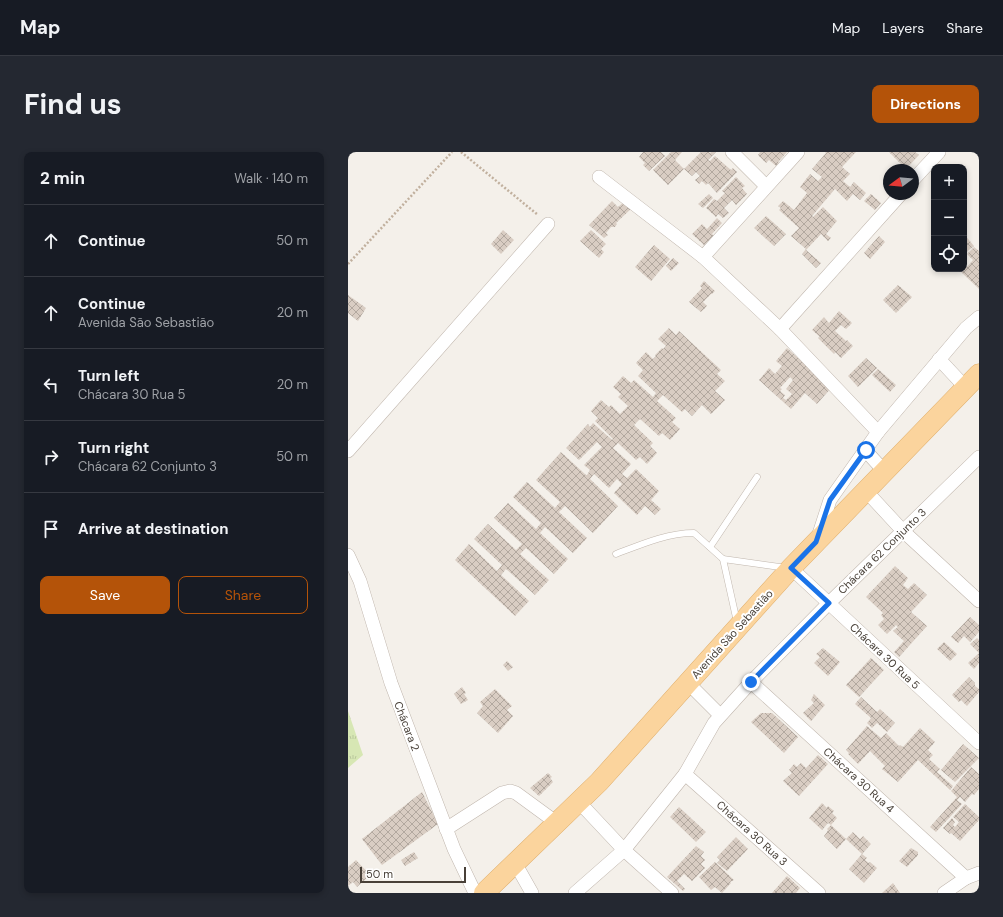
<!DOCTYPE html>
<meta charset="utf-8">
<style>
body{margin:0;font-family:"DM Sans",sans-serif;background:#242831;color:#f1f3f6}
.controls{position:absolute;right:12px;top:12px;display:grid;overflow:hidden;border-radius:8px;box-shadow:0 2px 6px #0003}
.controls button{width:36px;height:36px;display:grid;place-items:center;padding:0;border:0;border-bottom:1px solid #363941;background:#171b24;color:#f1f3f6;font:20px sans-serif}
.compass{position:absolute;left:535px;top:12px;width:36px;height:36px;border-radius:50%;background:#171b24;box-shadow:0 2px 6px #0003;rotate:254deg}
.scale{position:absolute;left:12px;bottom:10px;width:106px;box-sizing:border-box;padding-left:4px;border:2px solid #484038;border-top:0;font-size:11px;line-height:14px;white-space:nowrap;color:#484038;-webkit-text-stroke:3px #fff;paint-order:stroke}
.stop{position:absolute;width:12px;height:12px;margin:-9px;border:3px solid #1a73e8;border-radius:50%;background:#fff}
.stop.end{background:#1a73e8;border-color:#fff;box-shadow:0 1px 4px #0008}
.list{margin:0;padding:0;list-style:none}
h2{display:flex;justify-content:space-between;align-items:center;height:52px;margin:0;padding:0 16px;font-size:17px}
h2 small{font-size:13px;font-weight:400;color:#9ea1a6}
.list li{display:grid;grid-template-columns:26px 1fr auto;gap:12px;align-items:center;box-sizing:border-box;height:72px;padding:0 16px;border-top:1px solid #363941}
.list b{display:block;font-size:15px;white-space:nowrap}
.list p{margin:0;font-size:13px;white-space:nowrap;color:#9ea1a6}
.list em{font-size:13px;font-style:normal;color:#9ea1a6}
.actions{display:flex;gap:8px;padding:12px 16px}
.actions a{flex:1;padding:9px 0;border:1px solid #b45309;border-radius:8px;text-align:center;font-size:14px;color:#b45309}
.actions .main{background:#b45309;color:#fff}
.icon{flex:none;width:22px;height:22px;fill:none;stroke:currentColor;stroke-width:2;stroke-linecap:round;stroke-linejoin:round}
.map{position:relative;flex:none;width:631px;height:741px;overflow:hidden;border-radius:8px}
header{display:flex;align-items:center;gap:24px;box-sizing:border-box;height:56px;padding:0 20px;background:#171b24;border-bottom:1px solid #363941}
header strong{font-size:19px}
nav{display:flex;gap:22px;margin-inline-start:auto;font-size:14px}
.intro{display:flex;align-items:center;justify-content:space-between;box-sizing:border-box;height:96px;padding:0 24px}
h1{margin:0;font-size:28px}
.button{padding:10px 18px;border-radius:8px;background:#b45309;color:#fff;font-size:14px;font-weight:700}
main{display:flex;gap:24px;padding:0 24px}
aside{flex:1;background:#171b24;border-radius:8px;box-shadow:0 2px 6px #0003}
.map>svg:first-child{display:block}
.grass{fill:url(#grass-tufts)}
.building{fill:url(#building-cross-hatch);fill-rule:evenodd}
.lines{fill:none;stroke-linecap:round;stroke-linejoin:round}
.lane-casing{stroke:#c0b6ad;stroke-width:7}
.street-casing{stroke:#c0b6ad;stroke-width:14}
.primary-casing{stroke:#e0af6c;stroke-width:21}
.path{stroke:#c1b09e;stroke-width:2.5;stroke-dasharray:2 2;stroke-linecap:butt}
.lane{stroke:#fff;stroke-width:6}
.street{stroke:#fff;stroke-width:13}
.primary{stroke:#fbd49d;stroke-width:20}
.route{stroke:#1a73e8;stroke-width:5}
.labels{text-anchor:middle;stroke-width:4;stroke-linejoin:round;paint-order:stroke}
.street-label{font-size:11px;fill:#484038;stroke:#fff}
</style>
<header>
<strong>Map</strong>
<nav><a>Map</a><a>Layers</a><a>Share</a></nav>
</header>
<div class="intro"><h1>Find us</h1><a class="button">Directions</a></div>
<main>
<aside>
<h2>2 min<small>Walk · 140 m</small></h2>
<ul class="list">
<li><svg class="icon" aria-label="ahead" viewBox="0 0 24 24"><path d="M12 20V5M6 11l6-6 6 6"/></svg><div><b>Continue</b></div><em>50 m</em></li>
<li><svg class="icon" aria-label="ahead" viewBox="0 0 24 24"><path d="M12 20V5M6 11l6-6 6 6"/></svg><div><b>Continue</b><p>Avenida São Sebastião</p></div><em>20 m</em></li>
<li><svg class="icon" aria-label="left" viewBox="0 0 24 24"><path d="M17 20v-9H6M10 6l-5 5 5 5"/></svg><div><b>Turn left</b><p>Chácara 30 Rua 5</p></div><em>20 m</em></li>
<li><svg class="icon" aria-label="right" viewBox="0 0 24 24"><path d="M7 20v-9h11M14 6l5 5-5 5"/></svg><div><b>Turn right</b><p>Chácara 62 Conjunto 3</p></div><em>50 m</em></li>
<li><svg class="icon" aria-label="arrive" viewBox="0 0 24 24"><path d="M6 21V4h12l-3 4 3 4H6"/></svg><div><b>Arrive at destination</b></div></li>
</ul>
<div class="actions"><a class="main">Save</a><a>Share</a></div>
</aside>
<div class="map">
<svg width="631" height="741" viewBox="0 0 631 741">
<defs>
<pattern id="grass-tufts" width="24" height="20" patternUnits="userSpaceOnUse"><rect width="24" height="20" fill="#d7e7b4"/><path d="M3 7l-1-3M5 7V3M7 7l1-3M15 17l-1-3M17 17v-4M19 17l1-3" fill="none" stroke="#bac79c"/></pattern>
<pattern id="building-cross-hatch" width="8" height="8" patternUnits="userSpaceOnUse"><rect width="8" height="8" fill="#d9cdc3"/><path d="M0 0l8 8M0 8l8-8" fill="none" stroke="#b2a89f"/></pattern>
</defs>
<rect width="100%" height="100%" fill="#f4f0ea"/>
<path class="grass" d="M0 559 15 603 0 616Z"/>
<g class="building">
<path d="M295 0H313L317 4 301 19 295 13 297 11 291 5Z"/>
<path d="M323 0H334L327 8 336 17 320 33 305 18Z"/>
<path d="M353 0H361L362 1 363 0H368L360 8 362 9 367 4 383 18 385 16 389 20 369 41 360 31 358 33 354 29 351 32 347 28 352 24 348 20 344 24 336 17Z"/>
<path d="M412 0H439L430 10 431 11 428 14 421 8 418 11 410 3Z"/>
<path d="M477 0H508L494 15 502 22 495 29 502 35 506 30 518 41 512 48 505 42 499 49 487 37 464 64 465 65 475 55 489 69 478 82 483 86 480 89 473 82 458 98 473 111 468 116 454 102 458 97 443 84 451 76 431 58 433 56 430 54 435 49 446 58 459 41 452 35 462 22 470 29 474 25 464 17 478 1Z"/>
<path d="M541 0H567L571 3 558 17Z"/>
<path d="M388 25 397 34 394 36 399 42 388 53 384 48 376 56 381 61 375 66 370 62 368 65 358 56 366 47 369 49 377 41 374 39Z"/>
<path d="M361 42 365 46 355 56 350 52Z"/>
<path d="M523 42 533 51 527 58 516 49Z"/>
<path d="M264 49 270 55 277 49 285 55 268 71 269 72 267 75H263L258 81 260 83 256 86 241 73Z"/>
<path d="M418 64 438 82 426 94 406 76Z"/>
<path d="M369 66 374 71 364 82 366 84 356 93 344 82 354 72 359 77Z"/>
<path d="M155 78 166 88 153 102 143 92Z"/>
<path d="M243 78 258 92 253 97 256 100 251 106 232 89Z"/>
<path d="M616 82 626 94 616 102Z"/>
<path d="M531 84 537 90 522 107 516 101Z"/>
<path d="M306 93 322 107 303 129 287 115Z"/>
<path d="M626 95 631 99V137L610 117H616V113L619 115 625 108 619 102Z"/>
<path d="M325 106 331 111 323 119 318 114Z"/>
<path d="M356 129 367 139 364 142H363L355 150 359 154 353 160 341 150 354 136 352 134Z"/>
<path d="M550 133 564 145 548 161 535 148Z"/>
<path d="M0 143 18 156 10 169 0 161Z"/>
<path d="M491 159 504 171 498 177 493 173 487 179 498 189 499 188 505 194 493 206 487 200 486 202 470 186 472 185 464 178 476 165 481 171Z"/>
<path d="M321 176 328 183 331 179 373 218 369 222 377 229 367 239 377 248 363 262 354 253 344 264 337 257 334 260 315 243 309 249 328 266 324 270 332 277 322 288 314 281 311 284 292 267 286 273 305 291 302 294 309 301 299 312 292 305 288 308 270 291 265 296 283 312 274 322 279 326 288 317 311 339 303 348 313 357 307 363 297 354 289 363 266 341 274 332 269 327 261 336 246 322 242 327 270 354 245 381 217 354 211 360 239 386 225 401 197 375 192 381 220 407 206 422 178 396 172 402 201 428 187 443 158 417 153 423 181 449 167 464 107 408 121 392 149 419 154 413 126 387 140 372 168 398 174 392 146 366 160 351 188 377 193 371 165 345 179 330 207 356 212 350 188 328 213 300 238 323H239L242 318 236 313 254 295 249 290 231 308 218 296 240 272 242 275 245 271 264 288 265 287 247 269 250 266 243 259 253 248 261 255 263 253 272 262 280 254 270 245 273 242 265 235 275 224 283 231 286 228 305 245 308 241 290 224 295 218 288 211 298 200 305 207 308 204 307 203 314 196 315 197 318 194 310 187Z"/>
<path d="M439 196 483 236 469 252 457 241 443 257 411 228 421 216 427 222 434 214 428 209ZM442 225 445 228 438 237 444 242 438 248 435 246 437 243 432 239 434 237 432 236Z"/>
<path d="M518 206 529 216 510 235 500 224Z"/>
<path d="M530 217 548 233 542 240 524 223Z"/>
<path d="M547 414 560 426 555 433 560 437 566 431 579 443 563 460 579 474 551 505 546 500 556 489 545 479 550 475 548 473 539 482 530 473 536 467 533 463 535 461 518 445Z"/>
<path d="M622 465 631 473V480L622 490 616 484 610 491 603 485Z"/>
<path d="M629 486 631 488V511L626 517 620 511 631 501 622 492Z"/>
<path d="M596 490 609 502 602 509 589 497Z"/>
<path d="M475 496 492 510 480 524 466 511 472 505 468 502Z"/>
<path d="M523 506 536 518 511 545 498 533Z"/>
<path d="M159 509 165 515 160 519 155 513Z"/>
<path d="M621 525 627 531V534L631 537V540L619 554 613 548 611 550 604 543Z"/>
<path d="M114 535 118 541 116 542 120 548 113 552 106 542Z"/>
<path d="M147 537 164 554 159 558 165 564 150 581 129 561 135 554 132 550Z"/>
<path d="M466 542 477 553 463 569 455 561 466 551 463 548Z"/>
<path d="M513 545 529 560 532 557 547 571 539 580 529 571 524 576 519 571 523 566 507 552Z"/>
<path d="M413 561H424L450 585 436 601 403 570Z"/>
<path d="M519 574 533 586 538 581 551 594 552 593 555 595 572 576 587 590 580 598 585 603 581 607 592 617 589 620 605 634 602 638 570 608 550 630 534 617 537 614 522 599 510 612 500 602 501 601 498 598Z"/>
<path d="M615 592 631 606 607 630 593 618Z"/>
<path d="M470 603 480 612 451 644 435 629 444 621 441 618 446 612 449 615 453 611 458 616Z"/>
<path d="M623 615 631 622V637L626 643 624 642 617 650 612 645 609 648 614 652 588 680 582 675 609 645 603 639Z"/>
<path d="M200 621 204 625 202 626 205 630 191 644 182 636Z"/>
<path d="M74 640 90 672 34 713 14 687Z"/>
<path d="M474 651 479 656 480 654 486 659 484 661 489 666 483 673 480 671 474 678 461 666Z"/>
<path d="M617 652 631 665V668L612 689 603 681 602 682 595 676 604 666 607 670 605 673 607 675 611 670 605 665Z"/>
<path d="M331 655 358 680 348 690 322 665Z"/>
<path d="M483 673 498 687 489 697 476 684 479 680 480 678 479 677Z"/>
<path d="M505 680 512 687 515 684 523 692 514 702 498 687Z"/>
<path d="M388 685 400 697 379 719 369 711 372 708 369 705Z"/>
<path d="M348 694 356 700 353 704 357 708 353 712 357 716 344 729 336 722 329 729 337 737 335 739 319 725Z"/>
<path d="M563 696 570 700V703L559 715 551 709Z"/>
<path d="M66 700 70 706 57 714 53 708Z"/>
<path d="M514 702 519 706 517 708 521 711 522 710 529 716 516 731 501 717Z"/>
<path d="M8 708 22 723 9 735 5 730 0 734V715Z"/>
<path d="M367 710 386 728 382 730 383 731 374 741 367 735 363 738 351 725Z"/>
<path d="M439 724 452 736 448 741H424Z"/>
<path d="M545 731 552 741H534Z"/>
</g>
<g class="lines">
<defs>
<g id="lane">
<path d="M362 395 409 325"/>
<path d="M268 402C294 392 319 381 346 381L375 407 389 470"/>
<path d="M375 407 439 416"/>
</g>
<g id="street">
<path d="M384 0 418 34"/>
<path d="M251 25 355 105 432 177 530 280"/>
<path d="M565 28 591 0"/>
<path d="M355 105 450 0"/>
<path d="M432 177 553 42"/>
<path d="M591 207 618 236"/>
<path d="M517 298 537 320"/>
<path d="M0 299 200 72"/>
<path d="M518 339 555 379 631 449"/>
<path d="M470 385 482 348 489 338 530 280 618 176 631 165"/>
<path d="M0 403 12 429 43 531 106 697 127 741"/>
<path d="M443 416 631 591"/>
<path d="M403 530 618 726"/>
<path d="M340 531 372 563"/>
<path d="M337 622 471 741"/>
<path d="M231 650 276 698 324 741"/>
<path d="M98 677 154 641 162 639 168 641 209 671"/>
<path d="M167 711 184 741"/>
<path d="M227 741 276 698 337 622 366 571 403 530 481 451 631 305"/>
<path d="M596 741 618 726 631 721"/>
</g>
<path id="primary" d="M136 741 251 630 443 416 631 222"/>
</defs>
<use href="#lane" class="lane-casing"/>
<use href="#street" class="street-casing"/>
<use href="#primary" class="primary-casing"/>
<g class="path">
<path d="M113 0 190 63"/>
<path d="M0 112 104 0"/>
</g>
<use href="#lane" class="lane"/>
<use href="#street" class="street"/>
<use href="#primary" class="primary"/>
</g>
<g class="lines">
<path class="route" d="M403 530 481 451 443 416 468 390 482 348 518 298"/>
</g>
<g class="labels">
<g class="street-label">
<text transform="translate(534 399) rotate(-44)" y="4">Chácara 62 Conjunto 3</text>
<text transform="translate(384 482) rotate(-48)" y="4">Avenida São Sebastião</text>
<text transform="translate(537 504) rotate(43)" y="4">Chácara 30 Rua 5</text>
<text transform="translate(59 574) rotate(69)" y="4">Chácara 2</text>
<text transform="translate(511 628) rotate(42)" y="4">Chácara 30 Rua 4</text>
<text transform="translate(404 681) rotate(42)" y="4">Chácara 30 Rua 3</text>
</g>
</g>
</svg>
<div class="controls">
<button>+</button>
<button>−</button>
<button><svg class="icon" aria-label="locate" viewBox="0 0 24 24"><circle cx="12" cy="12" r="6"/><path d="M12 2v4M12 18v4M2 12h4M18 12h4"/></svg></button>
</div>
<svg class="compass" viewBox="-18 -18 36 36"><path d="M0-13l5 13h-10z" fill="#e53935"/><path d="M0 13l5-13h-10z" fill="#9ea1a6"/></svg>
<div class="scale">50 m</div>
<div class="stop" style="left:518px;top:298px"></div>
<div class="stop end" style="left:403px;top:530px"></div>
</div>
</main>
